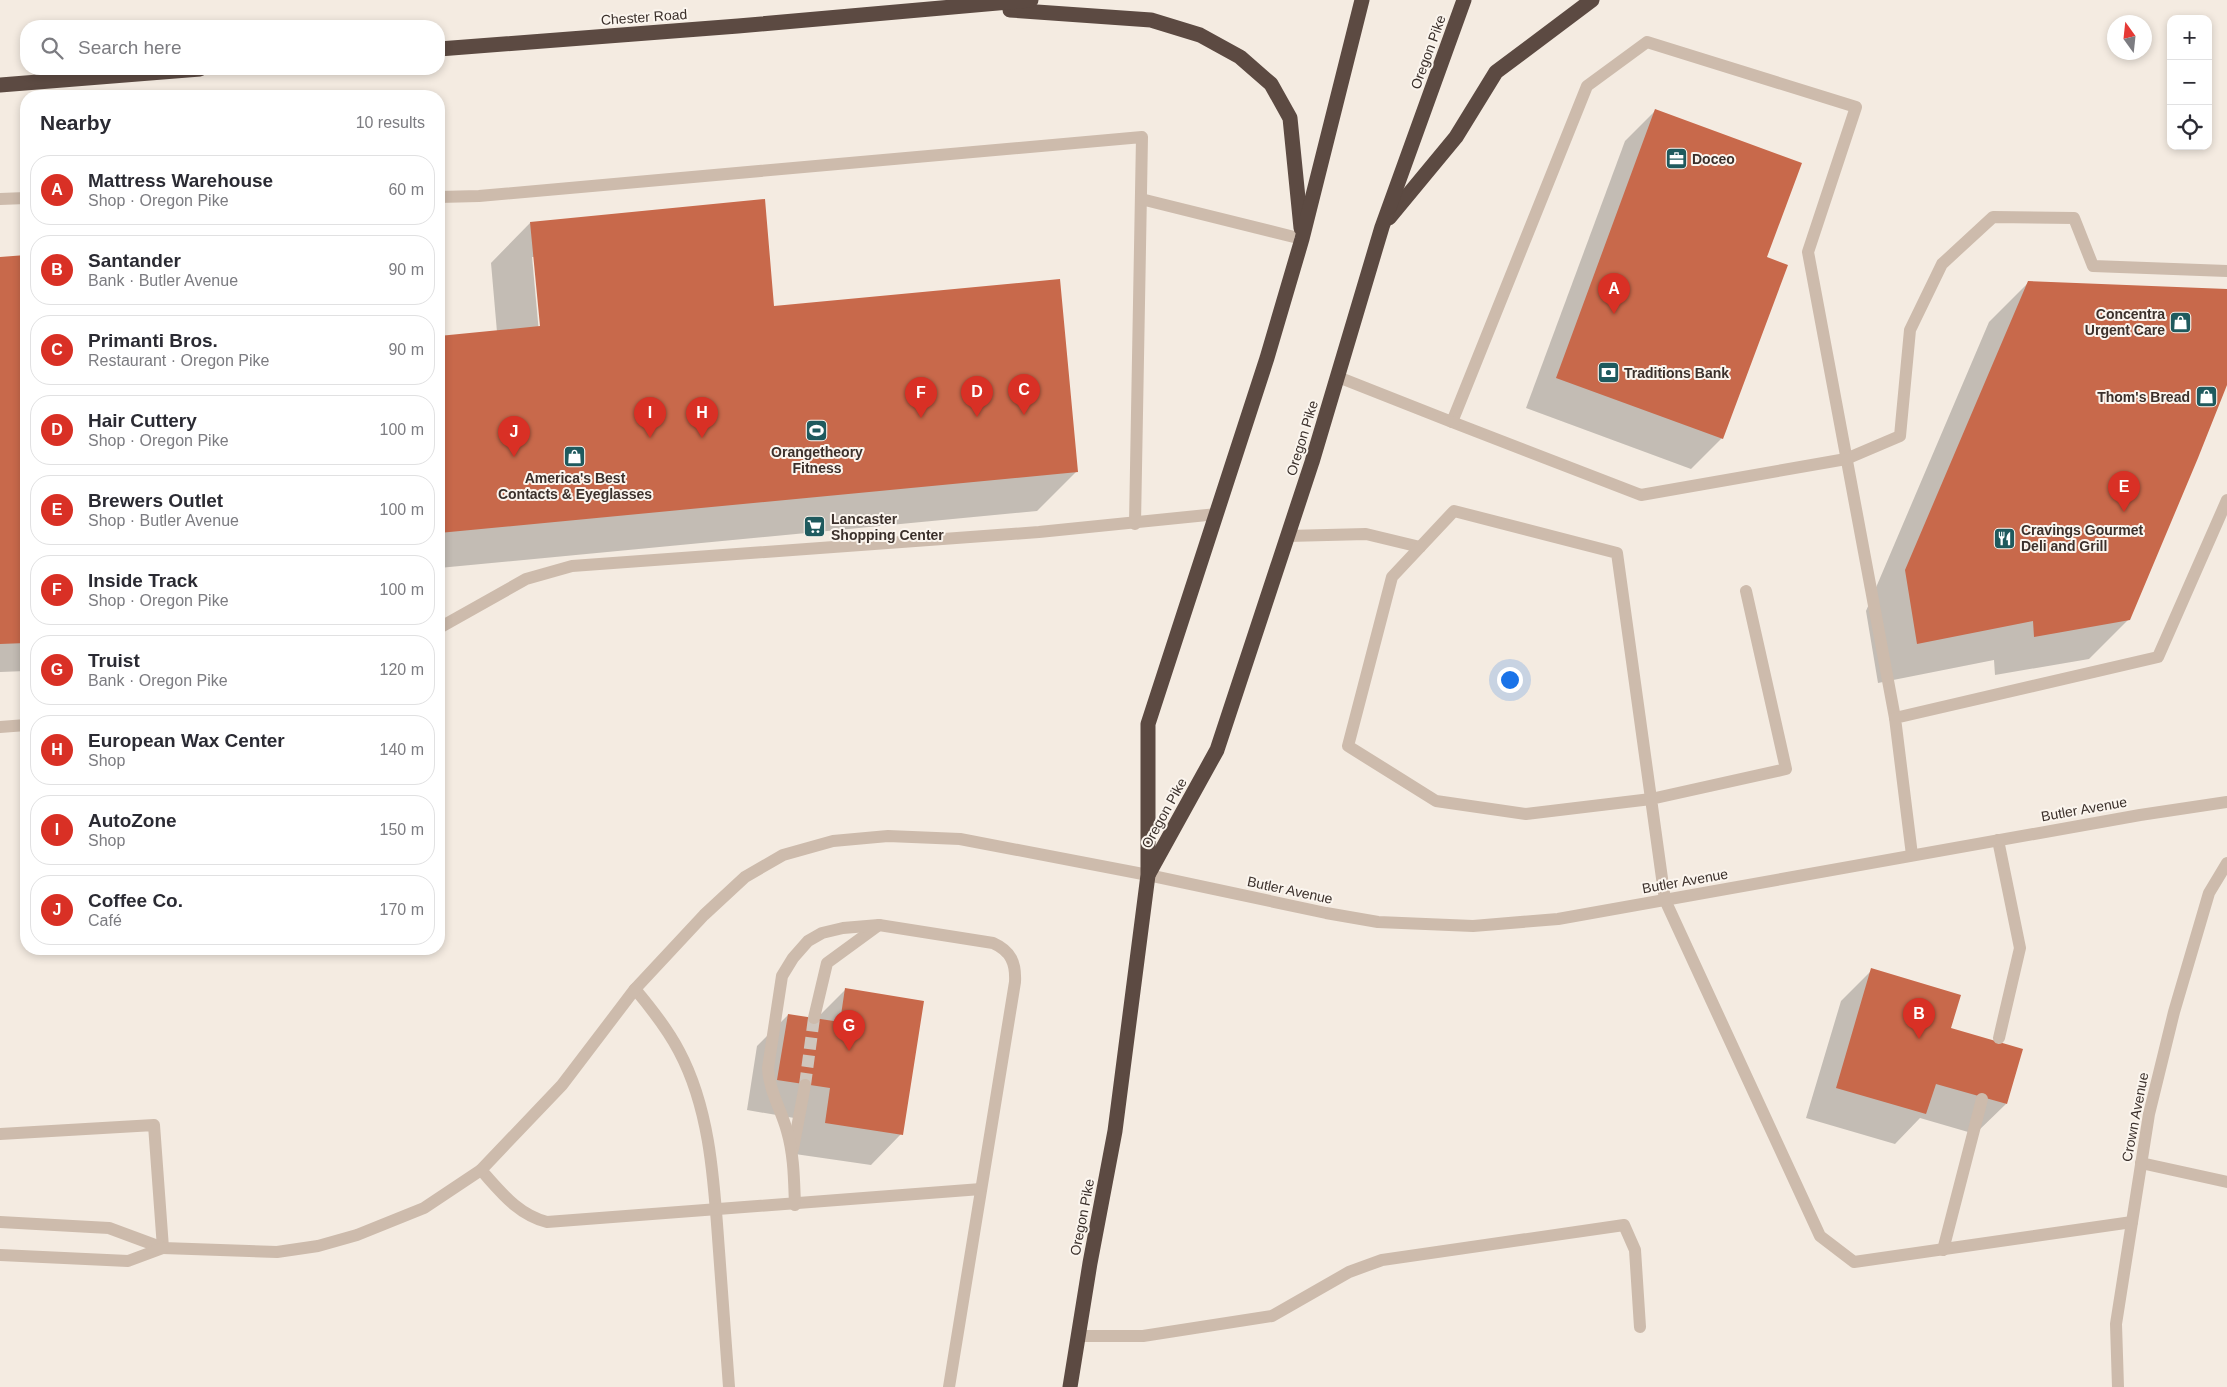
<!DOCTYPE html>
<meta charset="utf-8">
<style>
body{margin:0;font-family:Arial,sans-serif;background:#f2f2f3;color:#2b2b33}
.controls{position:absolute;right:15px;top:15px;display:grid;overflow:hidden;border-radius:10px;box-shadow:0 2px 8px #0003}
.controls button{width:45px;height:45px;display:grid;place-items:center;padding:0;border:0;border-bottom:1px solid #e1e1e2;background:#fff;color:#2b2b33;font:25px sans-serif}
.compass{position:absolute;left:2107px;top:15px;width:45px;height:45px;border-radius:50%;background:#fff;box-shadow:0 2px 8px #0003;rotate:345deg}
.you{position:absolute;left:1509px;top:679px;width:18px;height:18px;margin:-12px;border:4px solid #fff;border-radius:50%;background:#1a73e8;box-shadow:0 0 0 8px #1a73e833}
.badge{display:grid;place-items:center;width:32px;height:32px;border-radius:50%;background:#d93025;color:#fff;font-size:16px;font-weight:700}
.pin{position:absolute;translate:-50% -41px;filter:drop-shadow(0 1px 2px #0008)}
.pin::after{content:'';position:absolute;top:26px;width:18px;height:15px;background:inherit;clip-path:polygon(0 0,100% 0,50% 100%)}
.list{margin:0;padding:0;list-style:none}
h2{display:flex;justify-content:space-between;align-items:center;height:65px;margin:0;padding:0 20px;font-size:21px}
h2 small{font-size:16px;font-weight:400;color:#7c7c81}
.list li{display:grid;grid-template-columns:32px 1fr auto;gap:15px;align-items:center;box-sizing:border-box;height:70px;margin:0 10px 10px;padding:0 10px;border:1px solid #e1e1e2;border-radius:20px}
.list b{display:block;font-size:19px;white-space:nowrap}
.list p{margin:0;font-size:16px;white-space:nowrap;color:#7c7c81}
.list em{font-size:16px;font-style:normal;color:#7c7c81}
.icon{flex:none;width:28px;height:28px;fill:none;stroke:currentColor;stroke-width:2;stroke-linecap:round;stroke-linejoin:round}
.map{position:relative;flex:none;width:2227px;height:1387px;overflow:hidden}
.search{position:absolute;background:#fff;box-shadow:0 2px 8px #0003;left:20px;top:20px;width:425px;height:55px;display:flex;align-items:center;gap:12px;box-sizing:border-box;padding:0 18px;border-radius:20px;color:#7c7c81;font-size:19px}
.panel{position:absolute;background:#fff;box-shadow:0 2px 8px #0003;left:20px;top:90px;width:425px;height:865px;border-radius:20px}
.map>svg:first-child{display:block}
.shadow{fill:#0003;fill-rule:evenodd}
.building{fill:#c8694b}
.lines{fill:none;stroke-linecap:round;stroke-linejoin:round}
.minor-tunnel{stroke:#cfc6bd;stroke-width:12;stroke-dasharray:12 6;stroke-linecap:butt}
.minor{stroke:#cdbbac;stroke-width:12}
.highway{stroke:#5c4a42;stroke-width:15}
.labels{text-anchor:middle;stroke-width:4;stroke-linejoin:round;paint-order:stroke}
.street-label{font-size:14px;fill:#3b302b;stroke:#fbf5ee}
.poi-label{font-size:14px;font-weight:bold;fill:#3b302b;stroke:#fbf5ee;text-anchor:start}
</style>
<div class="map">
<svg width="2227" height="1387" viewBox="0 0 2227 1387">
<rect width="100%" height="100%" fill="#f4ebe1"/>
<g class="shadow">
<path d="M1655 111 1766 258 1722 438 1691 469 1526 408 1625 141Z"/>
<path d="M530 223 773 307 1077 471 1037 511 439 568V338L497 332 491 263ZM532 257H534L542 333H539Z"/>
<path d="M26 256V671L0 672V258Z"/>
<path d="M2029 282 2227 290V382L2129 619 2089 659 1995 675 1994 660 1878 683 1866 611 1989 322Z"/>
<path d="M1872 970 1950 1029 2006 1104 1975 1134 1920 1118 1895 1144 1806 1118 1841 1001Z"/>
<path d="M845 990 901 1134 871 1165 795 1154 800 1119 747 1110 757 1046 788 1015 816 1019Z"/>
</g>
<g class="building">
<path d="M1655 109 1802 163 1767 257 1788 265 1723 439 1556 378Z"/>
<path d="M765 199 774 306 1060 279 1078 472 439 533V336L540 326 530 222Z"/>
<path d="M26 255V643L0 644V257Z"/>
<path d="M2028 281 2227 289V385L2198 458 2130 620 2034 637 2033 621 1917 644 1905 570Z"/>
<path d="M1871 968 1961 995 1951 1028 2023 1049 2007 1104 1936 1084 1926 1114 1836 1088Z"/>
<path d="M845 988 924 1001 903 1135 825 1123 830 1088 777 1080 788 1014 840 1022Z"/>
</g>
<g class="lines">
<path class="minor-tunnel" d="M805 1085 814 1018"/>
<g class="minor">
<path d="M439 197 479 196 1142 137 1135 524"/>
<path d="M0 199 26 198"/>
<path d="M1141 199 1302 239"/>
<path d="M1338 377 1452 422 1587 86 1647 42 1856 107 1808 252 1895 718"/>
<path d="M1452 422 1641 495 1846 459 1900 436 1910 330 1942 264 1993 217 2074 218 2093 266 2227 271"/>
<path d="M1288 536 1366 534 1420 547"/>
<path d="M1746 591 1786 769 1651 799 1526 814 1436 801 1348 746 1392 577 1454 511 1617 553 1665 900 1820 1236 1854 1262 2132 1222"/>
<path d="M439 628 526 579 572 566 1039 532 1217 514"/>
<path d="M0 727 26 725"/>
<path d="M1998 840 2020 948 1999 1038"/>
<path d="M1912 855 1895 718 2158 657 2227 500"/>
<path d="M635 989C651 1008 667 1028 679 1051 711 1111 714 1184 719 1251 722 1296 726 1342 729 1387"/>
<path d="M814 1018 827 963 879 925"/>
<path d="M0 1134 154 1125 163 1248"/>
<path d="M793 1149 805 1085"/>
<path d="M2141 1163 2227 1182"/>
<path d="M481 1170C501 1192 517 1214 547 1222L981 1189"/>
<path d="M795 1205C794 1180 794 1155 787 1131 781 1109 769 1091 768 1068L782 976 793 958 808 941 822 933 843 928 879 925 993 943C1011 951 1016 963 1015 982L949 1387"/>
<path d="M0 1222 109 1228 163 1248 277 1252 318 1246 357 1235 424 1208 481 1170 562 1085 635 989 704 915 745 877 783 855 833 841 888 836 960 839 1148 875 1326 913 1378 922 1473 926 1558 919 2140 815 2227 802"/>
<path d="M1943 1250 1982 1099"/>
<path d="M0 1255 128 1261 163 1248"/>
<path d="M1078 1336H1143L1272 1316 1349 1272 1382 1260 1624 1225 1635 1250 1640 1327"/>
<path d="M2118 1387 2116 1324 2149 1114 2174 1012 2209 893 2227 863"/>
</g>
<g class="highway">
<path d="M1010 10 1151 20 1200 35 1240 57 1271 84 1290 118 1301 228"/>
<path d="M439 49 738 26 1031 0"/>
<path d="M0 85 200 69"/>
<path d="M1389 218 1456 137 1496 72 1592 0"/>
<path d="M1149 873 1217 750 1312 462 1382 227 1464 0"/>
<path d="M1070 1387 1090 1263 1115 1131 1148 875V724L1267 358 1302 239 1362 0"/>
</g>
</g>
<defs>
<symbol id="office-square" viewBox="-11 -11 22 22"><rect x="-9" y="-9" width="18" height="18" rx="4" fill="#1f5a5e" stroke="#fbf5ee"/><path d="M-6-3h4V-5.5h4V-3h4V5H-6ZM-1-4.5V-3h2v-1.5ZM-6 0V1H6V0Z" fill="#fff"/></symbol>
<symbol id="shop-square" viewBox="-11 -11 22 22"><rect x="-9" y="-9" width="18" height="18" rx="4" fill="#1f5a5e" stroke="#fbf5ee"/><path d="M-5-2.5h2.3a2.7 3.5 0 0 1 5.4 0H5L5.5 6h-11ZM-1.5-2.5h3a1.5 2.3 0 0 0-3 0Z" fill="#fff"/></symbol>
<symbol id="bank-square" viewBox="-11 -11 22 22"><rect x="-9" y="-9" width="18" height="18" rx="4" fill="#1f5a5e" stroke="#fbf5ee"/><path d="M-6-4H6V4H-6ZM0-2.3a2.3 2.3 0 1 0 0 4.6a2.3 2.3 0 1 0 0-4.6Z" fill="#fff"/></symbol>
<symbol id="stadium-square" viewBox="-11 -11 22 22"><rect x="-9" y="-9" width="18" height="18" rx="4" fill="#1f5a5e" stroke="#fbf5ee"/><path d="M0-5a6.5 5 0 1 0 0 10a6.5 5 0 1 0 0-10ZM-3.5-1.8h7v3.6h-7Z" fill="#fff"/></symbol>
<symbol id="supermarket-square" viewBox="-11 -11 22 22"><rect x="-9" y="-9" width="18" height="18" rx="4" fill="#1f5a5e" stroke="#fbf5ee"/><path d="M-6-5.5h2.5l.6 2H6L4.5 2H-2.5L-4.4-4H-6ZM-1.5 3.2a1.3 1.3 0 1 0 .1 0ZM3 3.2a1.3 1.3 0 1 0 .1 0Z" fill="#fff"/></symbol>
<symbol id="restaurant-square" viewBox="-11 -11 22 22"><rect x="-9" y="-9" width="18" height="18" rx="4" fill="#1f5a5e" stroke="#fbf5ee"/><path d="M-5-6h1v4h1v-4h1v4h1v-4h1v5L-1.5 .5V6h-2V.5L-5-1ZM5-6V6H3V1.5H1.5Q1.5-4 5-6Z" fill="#fff"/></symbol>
</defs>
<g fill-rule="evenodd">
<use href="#office-square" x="1664" y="146" width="25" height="25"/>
<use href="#shop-square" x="2168" y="310" width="25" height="25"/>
<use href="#bank-square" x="1596" y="360" width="25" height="25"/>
<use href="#shop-square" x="2194" y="384" width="25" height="25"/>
<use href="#stadium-square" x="804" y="418" width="25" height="25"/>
<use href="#shop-square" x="562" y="444" width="25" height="25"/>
<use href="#supermarket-square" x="802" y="514" width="25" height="25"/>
<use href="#restaurant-square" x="1992" y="526" width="25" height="25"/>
</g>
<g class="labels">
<g class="street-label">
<text transform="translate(644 17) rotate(-4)" y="5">Chester Road</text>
<text transform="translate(1428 52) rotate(-70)" y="5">Oregon Pike</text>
<text transform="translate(1302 438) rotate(-73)" y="5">Oregon Pike</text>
<text transform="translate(2084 809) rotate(-10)" y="5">Butler Avenue</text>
<text transform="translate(1164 813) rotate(-61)" y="5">Oregon Pike</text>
<text transform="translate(1685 881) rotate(-10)" y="5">Butler Avenue</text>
<text transform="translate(1290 890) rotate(12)" y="5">Butler Avenue</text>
<text transform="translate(2135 1117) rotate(-79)" y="5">Crown Avenue</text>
<text transform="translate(1082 1217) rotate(-79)" y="5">Oregon Pike</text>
</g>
<g class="poi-label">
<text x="1692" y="164">Doceo</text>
<text x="2165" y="319" text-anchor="end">Concentra<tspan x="2165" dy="16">Urgent Care</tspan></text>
<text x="1624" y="378">Traditions Bank</text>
<text x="2190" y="402" text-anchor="end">Thom's Bread</text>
<text x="817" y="457" text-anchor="middle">Orangetheory<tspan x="817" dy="16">Fitness</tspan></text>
<text x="575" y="483" text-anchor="middle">America's Best<tspan x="575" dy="16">Contacts &amp; Eyeglasses</tspan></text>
<text x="831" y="524">Lancaster<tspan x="831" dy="16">Shopping Center</tspan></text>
<text x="2021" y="535">Cravings Gourmet<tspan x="2021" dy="16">Deli and Grill</tspan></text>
</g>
</g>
</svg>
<div class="controls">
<button>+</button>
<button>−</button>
<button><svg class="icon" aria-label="locate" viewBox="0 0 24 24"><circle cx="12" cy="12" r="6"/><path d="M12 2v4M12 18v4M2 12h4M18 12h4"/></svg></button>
</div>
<svg class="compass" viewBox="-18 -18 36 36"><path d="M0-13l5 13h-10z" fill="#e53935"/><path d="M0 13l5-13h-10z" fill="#7c7c81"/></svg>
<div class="you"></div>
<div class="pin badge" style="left:1614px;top:314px">A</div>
<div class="pin badge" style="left:1919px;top:1039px">B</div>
<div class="pin badge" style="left:1024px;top:415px">C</div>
<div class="pin badge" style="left:977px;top:417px">D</div>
<div class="pin badge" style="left:2124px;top:512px">E</div>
<div class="pin badge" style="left:921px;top:418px">F</div>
<div class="pin badge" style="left:849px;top:1051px">G</div>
<div class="pin badge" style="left:702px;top:438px">H</div>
<div class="pin badge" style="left:650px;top:438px">I</div>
<div class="pin badge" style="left:514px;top:457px">J</div>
<div class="search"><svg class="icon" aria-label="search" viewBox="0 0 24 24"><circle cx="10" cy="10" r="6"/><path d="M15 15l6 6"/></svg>Search here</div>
<section class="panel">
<h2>Nearby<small>10 results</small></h2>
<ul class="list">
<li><span class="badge">A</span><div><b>Mattress Warehouse</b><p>Shop · Oregon Pike</p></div><em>60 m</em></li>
<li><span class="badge">B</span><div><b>Santander</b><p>Bank · Butler Avenue</p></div><em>90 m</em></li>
<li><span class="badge">C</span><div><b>Primanti Bros.</b><p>Restaurant · Oregon Pike</p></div><em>90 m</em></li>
<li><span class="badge">D</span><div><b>Hair Cuttery</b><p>Shop · Oregon Pike</p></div><em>100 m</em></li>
<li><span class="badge">E</span><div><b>Brewers Outlet</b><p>Shop · Butler Avenue</p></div><em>100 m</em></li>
<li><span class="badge">F</span><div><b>Inside Track</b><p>Shop · Oregon Pike</p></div><em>100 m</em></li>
<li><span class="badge">G</span><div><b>Truist</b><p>Bank · Oregon Pike</p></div><em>120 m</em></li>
<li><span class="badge">H</span><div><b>European Wax Center</b><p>Shop</p></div><em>140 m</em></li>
<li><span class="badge">I</span><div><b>AutoZone</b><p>Shop</p></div><em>150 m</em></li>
<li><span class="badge">J</span><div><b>Coffee Co.</b><p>Café</p></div><em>170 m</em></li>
</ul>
</section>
</div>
